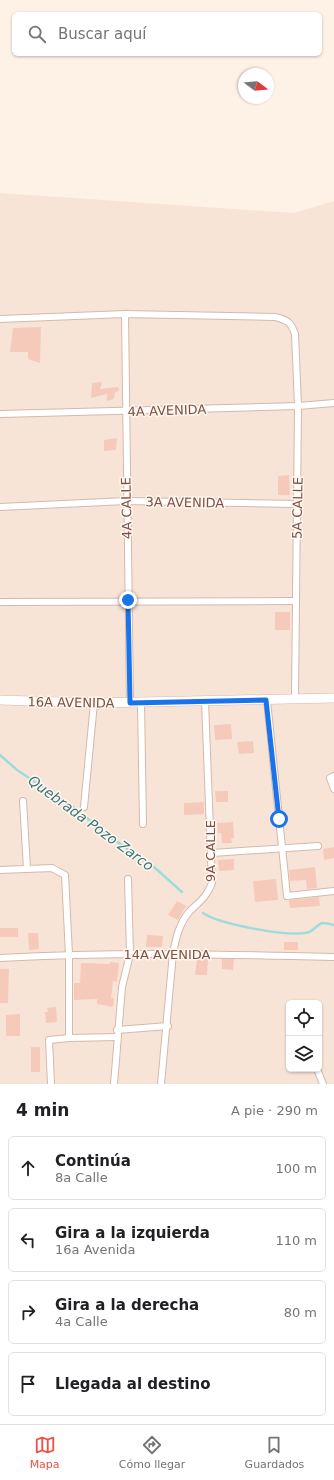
<!DOCTYPE html>
<html lang="es">
<meta charset="utf-8">
<style>
body{margin:0;font-family:"DejaVu Sans",sans-serif;background:#f6f6f6;color:#202124}
.controls{position:absolute;right:12px;bottom:12px;display:grid;overflow:hidden;border-radius:6px;box-shadow:0 1px 3px #0004}
.controls button{width:36px;height:36px;display:grid;place-items:center;padding:0;border:0;border-bottom:1px solid #e0e0e0;background:#fff;color:#202124;font:20px sans-serif}
.compass{position:absolute;left:238px;top:68px;width:36px;height:36px;border-radius:50%;background:#fff;box-shadow:0 1px 3px #0004;rotate:106deg}
.stop{position:absolute;width:12px;height:12px;margin:-9px;border:3px solid #1a73e8;border-radius:50%;background:#fff}
.stop.end{background:#1a73e8;border-color:#fff;box-shadow:0 1px 4px #0008}
.list{margin:0;padding:0;list-style:none}
h2{display:flex;justify-content:space-between;align-items:center;height:52px;margin:0;padding:0 16px;font-size:17px}
h2 small{font-size:13px;font-weight:400;color:#757577}
.list li{display:grid;grid-template-columns:26px 1fr auto;gap:12px;align-items:center;box-sizing:border-box;height:64px;margin:0 8px 8px;padding:0 8px;border:1px solid #e0e0e0;border-radius:6px}
.list b{display:block;font-size:15px;white-space:nowrap}
.list p{margin:0;font-size:13px;white-space:nowrap;color:#757577}
.list em{font-size:13px;font-style:normal;color:#757577}
.icon{flex:none;width:22px;height:22px;fill:none;stroke:currentColor;stroke-width:2;stroke-linecap:round;stroke-linejoin:round}
.map{position:relative;flex:none;width:334px;height:1084px;overflow:hidden}
.search{position:absolute;background:#fff;box-shadow:0 1px 3px #0004;left:12px;right:12px;top:12px;height:44px;display:flex;align-items:center;gap:10px;box-sizing:border-box;padding:0 14px;border-radius:6px;color:#757577;font-size:15px}
.sheet{height:340px;background:#fff}
nav{display:flex;justify-content:space-around;align-items:center;box-sizing:border-box;height:56px;border-top:1px solid #e0e0e0;background:#fff;font-size:11px;color:#757577}
nav a{display:grid;justify-items:center;gap:2px}
nav .on{color:#f04f42}
.map>svg:first-child{display:block}
.residential{fill:#f8e4d6;fill-rule:evenodd}
.lines{fill:none;stroke-linecap:round;stroke-linejoin:round}
.stream{stroke:#9edcdc;stroke-width:2.5}
.building{fill:#f5cabb}
.street-casing{stroke:#d4b9ad;stroke-width:8}
.secondary-casing{stroke:#d7b7aa;stroke-width:10}
.street{stroke:#fff;stroke-width:6}
.secondary{stroke:#fff;stroke-width:9}
.route{stroke:#1a73e8;stroke-width:5}
.labels{text-anchor:middle;stroke-width:3;stroke-linejoin:round;paint-order:stroke}
.street-label{font-size:13px;fill:#7a5248;stroke:#fff6ee}
.water-label{font-size:14px;font-style:italic;fill:#387779;stroke:#fff6ee}
</style>
<div class="map">
<svg width="334" height="1084" viewBox="0 0 334 1084">
<rect width="100%" height="100%" fill="#fef1e6"/>
<path class="residential" d="M0 193 294 213 334 201V1084H0ZM289 1003H319V1069H289Z"/>
<g class="lines">
<g class="stream">
<path d="M0 755 17 770 73 807 113 839 154 867 182 892"/>
<path d="M203 913C219 924 290 938 309 932 313 931 317 925 322 923 325 923 331 924 334 925"/>
</g>
</g>
<g class="building">
<path d="M41 327 40 363 28 359V352H10L13 328Z"/>
<path d="M102 382 100 389 118 387 119 391 115 392 114 399 107 401V394L91 398 92 383Z"/>
<path d="M117 438 116 450 104 451V440Z"/>
<path d="M289 475 290 495H278V476Z"/>
<rect x="275" y="612" width="15" height="18"/>
<path d="M231 724 232 739 215 740 214 725Z"/>
<path d="M253 741 254 753 239 754 237 742Z"/>
<path d="M215 791H228V802H216Z"/>
<path d="M204 802V814L184 815V803Z"/>
<path d="M233 822 234 838 231 839 232 843H222L221 833H218L217 823Z"/>
<path d="M334 847V858L324 860 323 849Z"/>
<path d="M234 859V870L219 871 218 860Z"/>
<path d="M315 867 317 888 307 889 306 880 290 881 289 870Z"/>
<path d="M276 879 278 900 255 902 253 881Z"/>
<path d="M319 897 320 906 290 908 289 900Z"/>
<path d="M177 901 186 906 178 920 168 915Z"/>
<rect x="0" y="928" width="18" height="9"/>
<path d="M28 933H38L39 949 29 950Z"/>
<path d="M147 935 163 936 162 947H146Z"/>
<rect x="284" y="942" width="14" height="8"/>
<path d="M197 959H208L207 975H195Z"/>
<path d="M222 959H234L233 970 222 969Z"/>
<path d="M110 962 119 963 117 982 113 981 111 998H114L113 1007 97 1004V999L74 1000V983H80L81 963 110 964Z"/>
<path d="M0 969H9L8 1003H0Z"/>
<path d="M56 1007 57 1022 46 1023 45 1012H48L47 1008Z"/>
<path d="M20 1014V1036H6V1015Z"/>
<rect x="31" y="1047" width="9" height="25"/>
</g>
<g class="lines">
<defs>
<g id="street">
<path d="M125 314 130 703"/>
<path d="M0 319 125 314 275 317C287 320 291 322 295 334L298 406 295 699"/>
<path d="M0 414 298 406 334 403"/>
<path d="M0 507 126 501 297 504"/>
<path d="M0 602 296 601"/>
<path d="M267 700 287 896 334 891"/>
<path d="M141 702 143 824"/>
<path d="M334 776 330 778 334 789"/>
<path d="M23 801 27 869"/>
<path d="M84 807 94 703"/>
<path d="M212 853 318 846"/>
<path d="M0 870 52 868 65 875 69 955V1038"/>
<path d="M0 958C112 952 222 954 334 957"/>
<path d="M117 1030 168 1026"/>
<path d="M317 1069 323 1084"/>
<path d="M51 1084 49 1040 69 1038 117 1037"/>
<path d="M114 1084 122 987 130 954 128 879"/>
<path d="M161 1084 173 953C176 938 179 924 189 912 199 902 207 897 212 883L205 701"/>
</g>
<path id="secondary" d="M0 700 94 703 334 698"/>
</defs>
<use href="#street" class="street-casing"/>
<use href="#secondary" class="secondary-casing"/>
<use href="#street" class="street"/>
<use href="#secondary" class="secondary"/>
</g>
<g class="lines">
<path class="route" d="M128 600 130 703 266 700 279 819"/>
</g>
<g class="labels">
<g class="street-label">
<text transform="translate(167 410) rotate(-2)" y="5">4A AVENIDA</text>
<text transform="translate(185 502) rotate(1)" y="5">3A AVENIDA</text>
<text transform="translate(126 508) rotate(-91)" y="5">4A CALLE</text>
<text transform="translate(297 508) rotate(-89)" y="5">5A CALLE</text>
<text transform="translate(71 702) rotate(1)" y="5">16A AVENIDA</text>
<text transform="translate(210 851) rotate(-90)" y="5">9A CALLE</text>
<text x="167" y="959">14A AVENIDA</text>
</g>
<g class="water-label">
<text transform="translate(91 823) rotate(36)" y="5">Quebrada Pozo Zarco</text>
</g>
</g>
</svg>
<div class="controls">
<button><svg class="icon" aria-label="locate" viewBox="0 0 24 24"><circle cx="12" cy="12" r="6"/><path d="M12 2v4M12 18v4M2 12h4M18 12h4"/></svg></button>
<button><svg class="icon" aria-label="layers" viewBox="0 0 24 24"><path d="M12 4l9 5-9 5-9-5zM3 14l9 5 9-5"/></svg></button>
</div>
<svg class="compass" viewBox="-18 -18 36 36"><path d="M0-13l5 13h-10z" fill="#e53935"/><path d="M0 13l5-13h-10z" fill="#757577"/></svg>
<div class="stop" style="left:279px;top:819px"></div>
<div class="stop end" style="left:128px;top:600px"></div>
<div class="search"><svg class="icon" aria-label="search" viewBox="0 0 24 24"><circle cx="10" cy="10" r="6"/><path d="M15 15l6 6"/></svg>Buscar aquí</div>
</div>
<section class="sheet">
<h2>4 min<small>A pie · 290 m</small></h2>
<ul class="list">
<li><svg class="icon" aria-label="ahead" viewBox="0 0 24 24"><path d="M12 20V5M6 11l6-6 6 6"/></svg><div><b>Continúa</b><p>8a Calle</p></div><em>100 m</em></li>
<li><svg class="icon" aria-label="left" viewBox="0 0 24 24"><path d="M17 20v-9H6M10 6l-5 5 5 5"/></svg><div><b>Gira a la izquierda</b><p>16a Avenida</p></div><em>110 m</em></li>
<li><svg class="icon" aria-label="right" viewBox="0 0 24 24"><path d="M7 20v-9h11M14 6l5 5-5 5"/></svg><div><b>Gira a la derecha</b><p>4a Calle</p></div><em>80 m</em></li>
<li><svg class="icon" aria-label="arrive" viewBox="0 0 24 24"><path d="M6 21V4h12l-3 4 3 4H6"/></svg><div><b>Llegada al destino</b></div></li>
</ul>
</section>
<nav>
<a class="on"><svg class="icon" aria-label="map" viewBox="0 0 24 24"><path d="M3 6l6-2 6 2 6-2v14l-6 2-6-2-6 2zM9 4v14M15 6v14"/></svg>Mapa</a>
<a><svg class="icon" aria-label="directions" viewBox="0 0 24 24"><path d="M12 3l9 9-9 9-9-9zM9 14v-3h6M13 9l2 2-2 2"/></svg>Cómo llegar</a>
<a><svg class="icon" aria-label="saved" viewBox="0 0 24 24"><path d="M7 4h10v16l-5-4-5 4z"/></svg>Guardados</a>
</nav>
